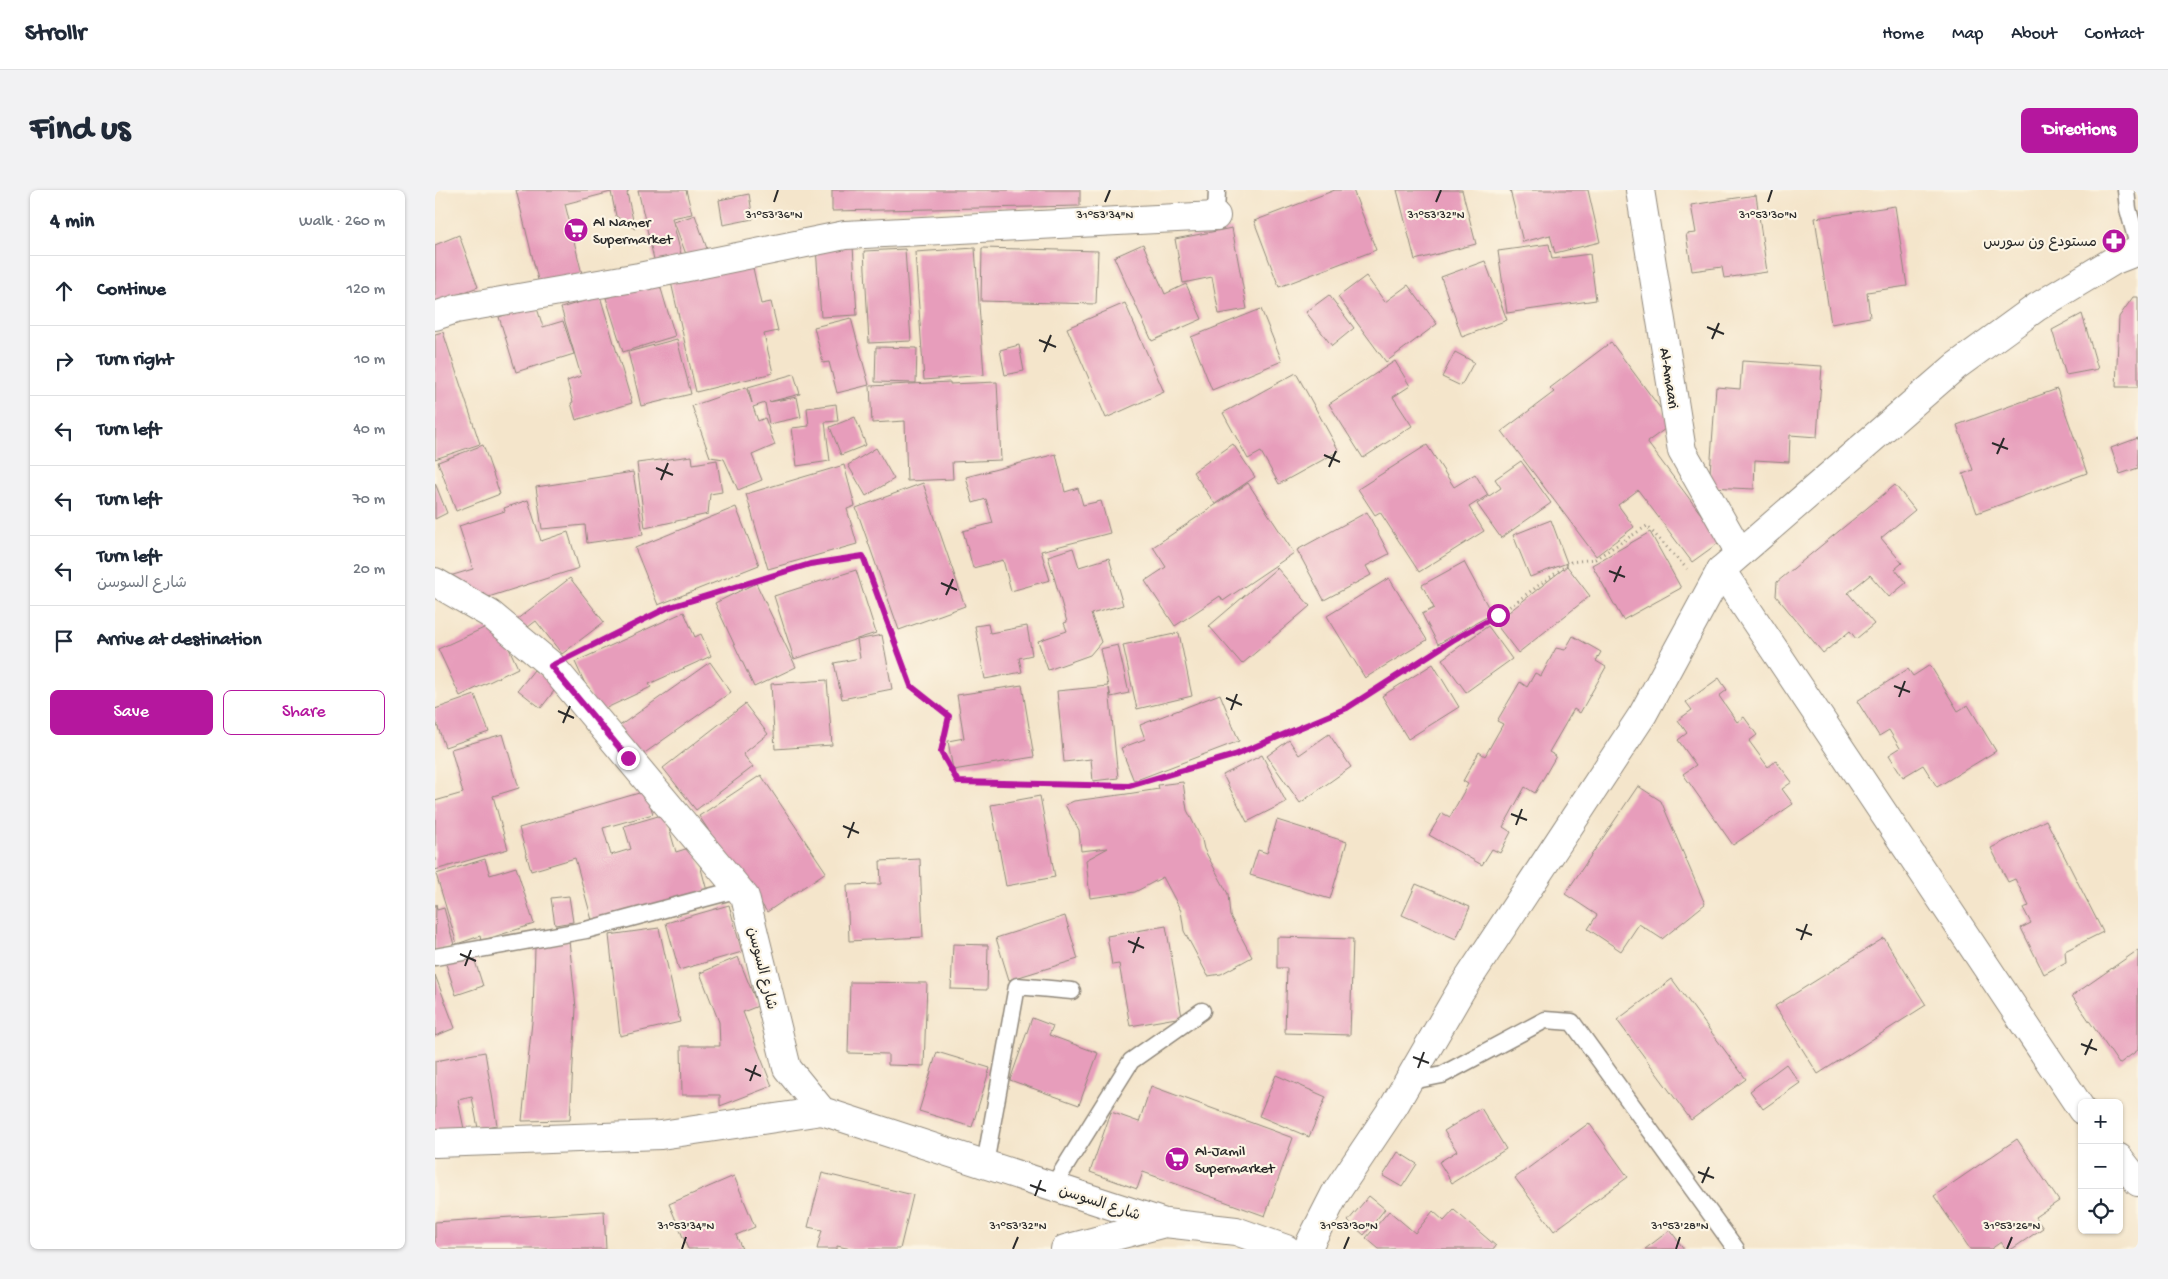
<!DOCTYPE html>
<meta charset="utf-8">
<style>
body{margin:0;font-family:"Gochi Hand","Playpen Sans Arabic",sans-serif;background:#f2f2f3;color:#1f2937}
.controls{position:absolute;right:15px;bottom:15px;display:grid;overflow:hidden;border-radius:8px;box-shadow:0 1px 4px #0004}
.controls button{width:45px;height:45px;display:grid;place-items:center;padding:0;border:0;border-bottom:1px solid #e0e1e3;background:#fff;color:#1f2937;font:25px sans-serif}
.stop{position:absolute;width:15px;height:15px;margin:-11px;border:4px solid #b5179e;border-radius:50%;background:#fff}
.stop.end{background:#b5179e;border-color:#fff;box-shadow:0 1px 5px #0008}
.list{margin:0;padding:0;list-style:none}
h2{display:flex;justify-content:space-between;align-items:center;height:65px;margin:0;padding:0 20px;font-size:21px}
h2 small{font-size:16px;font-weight:400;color:#747a83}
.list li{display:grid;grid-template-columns:32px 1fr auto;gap:15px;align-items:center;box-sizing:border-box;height:70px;padding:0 20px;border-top:1px solid #e0e1e3}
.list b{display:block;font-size:19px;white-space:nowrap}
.list p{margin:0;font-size:16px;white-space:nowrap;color:#747a83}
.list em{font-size:16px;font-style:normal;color:#747a83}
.actions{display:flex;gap:10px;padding:15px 20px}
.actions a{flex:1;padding:11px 0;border:1px solid #b5179e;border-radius:8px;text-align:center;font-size:18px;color:#b5179e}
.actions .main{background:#b5179e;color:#fff}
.icon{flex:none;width:28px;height:28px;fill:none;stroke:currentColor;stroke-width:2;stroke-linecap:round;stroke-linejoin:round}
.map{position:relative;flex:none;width:1703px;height:1059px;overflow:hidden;border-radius:8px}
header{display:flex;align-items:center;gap:30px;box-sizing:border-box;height:70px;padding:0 25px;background:#fff;border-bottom:1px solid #e0e1e3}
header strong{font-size:24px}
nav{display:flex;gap:28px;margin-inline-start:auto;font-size:18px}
.intro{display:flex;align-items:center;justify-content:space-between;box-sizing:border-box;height:120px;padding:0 30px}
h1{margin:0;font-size:35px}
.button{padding:12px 22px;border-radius:8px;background:#b5179e;color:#fff;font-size:18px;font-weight:700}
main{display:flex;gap:30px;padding:0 30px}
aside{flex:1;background:#fff;border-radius:8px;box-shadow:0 1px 4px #0004}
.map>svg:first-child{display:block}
.building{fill:#e79dbb}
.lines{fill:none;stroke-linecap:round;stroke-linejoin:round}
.lane-casing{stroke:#90887b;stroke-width:19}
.street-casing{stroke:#90887b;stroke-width:30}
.secondary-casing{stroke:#90887b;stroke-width:30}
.path{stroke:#90887b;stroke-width:3;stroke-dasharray:1 4;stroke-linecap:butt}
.lane{stroke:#fff;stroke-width:16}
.street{stroke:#fff;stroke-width:28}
.secondary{stroke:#fff;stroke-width:28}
.route{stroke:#b5179e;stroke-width:6}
.ticks{fill:none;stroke:#2b2b2b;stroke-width:2}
.labels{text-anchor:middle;stroke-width:4.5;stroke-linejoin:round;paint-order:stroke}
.poi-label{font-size:15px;fill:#2b2b2b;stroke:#fcf5e5;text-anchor:start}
.street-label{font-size:15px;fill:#2b2b2b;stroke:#fcf5e5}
.ticks-label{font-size:12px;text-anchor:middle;fill:#2b2b2b;stroke:#fcf5e5;stroke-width:4.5;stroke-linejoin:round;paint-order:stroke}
</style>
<header>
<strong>Strollr</strong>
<nav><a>Home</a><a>Map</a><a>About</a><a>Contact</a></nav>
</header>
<div class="intro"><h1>Find us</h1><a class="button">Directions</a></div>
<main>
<aside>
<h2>4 min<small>Walk · 260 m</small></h2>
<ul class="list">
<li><svg class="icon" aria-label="ahead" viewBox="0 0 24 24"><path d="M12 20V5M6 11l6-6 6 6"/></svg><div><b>Continue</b></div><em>120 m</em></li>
<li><svg class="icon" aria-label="right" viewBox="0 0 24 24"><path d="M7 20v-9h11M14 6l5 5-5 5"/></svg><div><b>Turn right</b></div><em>10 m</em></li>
<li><svg class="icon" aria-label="left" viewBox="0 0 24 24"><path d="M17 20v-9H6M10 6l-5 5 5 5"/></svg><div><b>Turn left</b></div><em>40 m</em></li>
<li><svg class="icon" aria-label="left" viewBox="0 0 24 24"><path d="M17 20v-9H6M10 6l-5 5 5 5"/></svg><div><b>Turn left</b></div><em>70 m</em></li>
<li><svg class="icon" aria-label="left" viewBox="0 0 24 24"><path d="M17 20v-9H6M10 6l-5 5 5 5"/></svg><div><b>Turn left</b><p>شارع السوسن</p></div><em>20 m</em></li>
<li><svg class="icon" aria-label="arrive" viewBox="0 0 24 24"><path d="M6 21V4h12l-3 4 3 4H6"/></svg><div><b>Arrive at destination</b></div></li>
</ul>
<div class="actions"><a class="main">Save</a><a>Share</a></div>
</aside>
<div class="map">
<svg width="1703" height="1059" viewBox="0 0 1703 1059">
<rect width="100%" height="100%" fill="#fcf5e5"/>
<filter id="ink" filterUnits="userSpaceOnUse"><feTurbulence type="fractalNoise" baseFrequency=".02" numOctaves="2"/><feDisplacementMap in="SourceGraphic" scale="10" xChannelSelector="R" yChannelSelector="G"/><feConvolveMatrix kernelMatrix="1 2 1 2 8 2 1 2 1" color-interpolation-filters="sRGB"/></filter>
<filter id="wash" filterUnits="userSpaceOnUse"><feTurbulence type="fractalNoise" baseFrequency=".0096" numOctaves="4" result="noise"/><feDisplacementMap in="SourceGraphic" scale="20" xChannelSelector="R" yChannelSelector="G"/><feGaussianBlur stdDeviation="1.12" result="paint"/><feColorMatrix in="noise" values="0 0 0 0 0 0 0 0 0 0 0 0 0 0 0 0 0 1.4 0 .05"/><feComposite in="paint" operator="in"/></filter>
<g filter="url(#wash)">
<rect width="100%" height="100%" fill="#f4e5cb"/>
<g id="blocks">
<g class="building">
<path d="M81 0H194L192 3 200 39 181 26 176 2 130 14 147 84 104 94Z"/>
<path d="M203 0H251L257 24 237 28 248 72 221 78Z"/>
<path d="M397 0H645V16L397 21Z"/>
<path d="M900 0H918L941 60 844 97 819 31Z"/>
<path d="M962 0H1027L1041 54 980 70Z"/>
<path d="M1075 0H1153L1165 52 1120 63 1115 45 1088 52Z"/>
<path d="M314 4 318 29 288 35 284 10Z"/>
<path d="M1321 5 1332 82 1289 88 1287 77 1257 81 1251 44 1261 43 1256 15Z"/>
<path d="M1460 16 1472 96 1432 102 1435 127 1396 134 1380 28Z"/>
<path d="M260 25 275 67 255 75 239 32Z"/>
<path d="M797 38 812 119 784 124 777 87 748 93 740 49Z"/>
<path d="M24 45 43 97 0 113V55Z"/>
<path d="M708 54 730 104 751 94 767 129 717 151 679 67Z"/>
<path d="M1114 54 1117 69 1155 64 1161 110 1072 123 1063 61Z"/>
<path d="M418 56 422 125 386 127 381 58Z"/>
<path d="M540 58 549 185 489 190 480 62Z"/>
<path d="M547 58 663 61 661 114 546 111Z"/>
<path d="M470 59 476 151 434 153 429 61Z"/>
<path d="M316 69 326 114 336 112 343 141 329 144 338 183 261 202 236 92Z"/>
<path d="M1050 71 1072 130 1027 147 1006 87Z"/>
<path d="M931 86 950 112 973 95 1002 134 951 172 903 107Z"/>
<path d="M224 92 240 146 188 162 171 108Z"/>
<path d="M894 105 919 138 897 156 871 122Z"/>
<path d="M165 106 197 213 141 230 136 213 138 212 132 191 146 186 126 118Z"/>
<path d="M1698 107H1703V197H1681L1684 127Z"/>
<path d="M690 113 729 202 671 228 632 138Z"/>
<path d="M101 115 108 137 128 131 139 164 81 182 64 127Z"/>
<path d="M826 119 847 171 777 200 756 147Z"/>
<path d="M1647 124 1663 179 1631 185 1617 140Z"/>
<path d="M416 128 434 195 402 203 394 172 388 173 379 137Z"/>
<path d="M8 142 45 254 0 269V144Z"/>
<path d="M242 149 256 204 206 216 193 162Z"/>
<path d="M1176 152 1237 234 1212 252 1286 351 1257 372 1203 300 1183 315 1199 337 1161 366 1067 241 1119 202 1115 198Z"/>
<path d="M584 155 589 181 570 185 565 160Z"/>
<path d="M441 157 482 158 481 193 440 192Z"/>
<path d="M1020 162 1039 172 1026 196 1007 187Z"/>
<path d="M960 171 975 196 958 207 977 236 928 268 894 214Z"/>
<path d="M1307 171 1387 176 1382 247 1355 245 1354 272 1320 270 1319 299 1274 297 1281 197 1305 199Z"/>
<path d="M861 183 904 261 844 294 826 262 813 269 788 223Z"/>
<path d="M359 184 365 204 334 212 362 207 366 227 334 234 330 213 318 217 323 231 330 228 340 255 317 265 327 290 303 300 289 269 275 267 257 216 311 197 317 213 313 197Z"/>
<path d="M515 192V194L562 192 566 270 517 272 518 289 472 291 470 231 437 233 435 196Z"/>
<path d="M1622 199 1652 283 1542 323 1528 284 1538 280 1522 235Z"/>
<path d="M401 214 403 231 390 232 395 271 362 276 357 238 374 236 372 218Z"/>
<path d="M420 227 431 255 406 265 395 237Z"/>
<path d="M1703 248V278L1685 284 1676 258Z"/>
<path d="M798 254 820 287 780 314 758 282Z"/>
<path d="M48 255 65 304 21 321 3 272Z"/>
<path d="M992 255 1019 297 1040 284 1053 305 1034 317 1049 341 984 382 945 322 940 325 923 299Z"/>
<path d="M441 258 459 289 431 306 413 275Z"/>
<path d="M621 264 630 302 643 298 648 315 666 311 675 343 606 361 615 390 576 401 568 370 538 378 528 341 558 333 551 309 538 313 531 287Z"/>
<path d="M257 266 258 274 282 270 287 302 275 304 273 324 210 338 202 273Z"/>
<path d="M1086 271 1116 313 1066 348 1042 314 1066 298 1060 289Z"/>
<path d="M409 275 420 316 412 319 422 354 333 379 311 304Z"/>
<path d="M198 282 208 345 152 353 150 335 107 339 101 297Z"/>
<path d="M0 293 12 323 0 329Z"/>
<path d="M488 293 530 416 464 440 421 318Z"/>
<path d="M813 293 859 363 788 411 785 406 740 436 710 391 731 377 718 357Z"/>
<path d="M1460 295 1480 320 1446 348 1467 373 1460 379 1471 393 1454 407 1435 385 1413 403 1439 434 1421 449 1415 441 1388 463 1341 406 1342 392Z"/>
<path d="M93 310 106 351 133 342 144 378 44 410 5 389 38 379 24 336 70 321 69 318Z"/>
<path d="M301 317 324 375 223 415 200 358Z"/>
<path d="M932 322 954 364 931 376 936 385 889 410 862 360Z"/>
<path d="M1116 330 1132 373 1095 387 1078 345Z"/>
<path d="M1215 342 1246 398 1188 430 1157 375Z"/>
<path d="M638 358 644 377 674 368 688 415 656 424 666 452 655 465 613 480 603 451 632 441 629 433 632 432 613 366Z"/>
<path d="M1029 372 1057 424 1003 454 987 424 999 418 987 395Z"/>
<path d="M1132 376 1155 406 1083 463 1060 433Z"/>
<path d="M842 378 875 416 807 474 774 436Z"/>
<path d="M421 380 441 443 359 469 339 406Z"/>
<path d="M135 388 169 432 127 464 101 431 89 440 81 430Z"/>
<path d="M954 388 992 450 930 488 892 426Z"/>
<path d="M321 393 361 477 319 497 280 413Z"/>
<path d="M249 422 260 447 266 444 276 466 214 494 216 497 163 522 140 472Z"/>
<path d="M62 432 83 478 25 506 3 459Z"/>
<path d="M553 434 555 443 592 436 597 465 584 468 587 482 550 489 540 436Z"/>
<path d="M1053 436 1077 469 1031 502 1007 469Z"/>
<path d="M744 443 757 506 702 519 688 455Z"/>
<path d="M447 445 457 499 407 509 399 473 425 468 422 450Z"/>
<path d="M1138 446 1166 462 1161 471 1171 477 1145 523 1139 519 1114 562 1121 566 1100 603 1090 597 1068 637 1076 642 1065 663 1057 659 1047 675 994 645 1007 623 1015 627 1033 594 1028 591 1044 562 1050 566 1068 534 1062 531 1085 492 1092 497 1100 483 1106 486 1121 458 1130 460Z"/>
<path d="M683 455 694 503 676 507 674 498 683 588 658 591 656 569 629 572 622 501 673 496 665 459Z"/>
<path d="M275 472 296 502 204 567 183 537Z"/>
<path d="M998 474 1024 517 973 549 947 506Z"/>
<path d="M1495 475 1523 521 1533 515 1561 561 1502 597 1488 575 1468 587 1454 565 1465 558 1454 540 1444 546 1422 511 1473 479 1478 486Z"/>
<path d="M99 480 122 497 106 518 83 500Z"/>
<path d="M1284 488 1292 500 1284 506 1302 532 1309 527 1322 545 1314 551 1333 577 1341 571 1357 592 1347 599 1358 614 1298 655 1248 584 1261 575 1243 550 1252 543 1243 530 1257 520 1251 512Z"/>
<path d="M392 490 397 555 340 559 336 494Z"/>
<path d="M587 495 599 567 518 580 513 551 529 548 522 505Z"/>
<path d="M785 504 804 551 699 591 686 558 710 549 705 535Z"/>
<path d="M40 505 54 542 10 557 0 529V519Z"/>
<path d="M310 514 333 544 308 564 318 577 261 620 228 578Z"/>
<path d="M68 544 84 598 58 606 73 659 0 680V611L28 603 16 559Z"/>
<path d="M894 544 916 577 865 613 832 566 854 550 864 565Z"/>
<path d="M827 565 851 612 812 632 788 585Z"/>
<path d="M326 585 391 682 332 722 294 666 292 668 264 626Z"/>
<path d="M748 592 752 620 767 650 769 659 793 704 795 726 817 767 786 784 773 786 749 741 746 721 728 687 700 702 655 708 651 670 673 658 646 661 644 640 630 615 639 611 692 604 724 599 723 595Z"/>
<path d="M1203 596 1226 611 1270 714 1227 749 1204 734 1186 761 1153 739 1162 725 1130 704Z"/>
<path d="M211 601 218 624 168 638 176 665 196 659 189 636 230 624 241 662 260 656 272 701 158 734 140 668 96 681 84 638Z"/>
<path d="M605 606 620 687 571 696 556 615Z"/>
<path d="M842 630 912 652 895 709 815 685 823 660 832 663Z"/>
<path d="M1611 630 1668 742 1630 761 1631 772 1609 784 1586 738 1596 733 1588 718 1594 716 1580 689 1573 692 1556 658Z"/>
<path d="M50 669 55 685 81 677 99 734 46 751 45 746 22 754 1 684Z"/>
<path d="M485 669 488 747 414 751 412 695 446 694 445 671Z"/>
<path d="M981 694 1035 717 1021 749 967 725Z"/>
<path d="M134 706 138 732 120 735 116 708Z"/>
<path d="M1 714 2 720 9 718 19 755 0 760Z"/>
<path d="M294 715 307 762 244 780 231 733Z"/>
<path d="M630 726 643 769 574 790 561 748Z"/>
<path d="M731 736 747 827 695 836 684 774 677 775 672 746Z"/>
<path d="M224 738 245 832 185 846 174 745Z"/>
<path d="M842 747 918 749 915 845 850 843 852 778H842Z"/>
<path d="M1449 748 1491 815 1383 884 1340 816Z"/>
<path d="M134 750 141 818 135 930 87 931 98 822 100 758Z"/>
<path d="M518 754 553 755 552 800 516 799Z"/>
<path d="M1703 760V860L1684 874 1637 806Z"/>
<path d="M38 765 48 796 21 805 11 774Z"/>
<path d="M303 767 323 816 308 822 337 896 285 916V905H247L246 856H285L284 832 265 783Z"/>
<path d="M0 785 20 838 0 846Z"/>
<path d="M1237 789 1311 889 1256 930 1182 830Z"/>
<path d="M415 792 492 793 489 876 453 875V864L413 863Z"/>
<path d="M597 828 618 836 614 845 663 863 644 915 575 890Z"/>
<path d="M50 862 62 935 43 938 37 907 23 910 29 939 0 944V871Z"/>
<path d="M502 862 555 878 537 937 484 921Z"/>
<path d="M1351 874 1365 893 1328 919 1315 901Z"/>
<path d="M841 885 891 907 874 947 824 926Z"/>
<path d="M716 896 858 948 830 1026 708 982 702 999 655 982 676 922 704 932Z"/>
<path d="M1046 918 1071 959 1017 993 1004 972 1022 961 1009 941Z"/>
<path d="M1154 933 1193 987 1119 1041 1080 988Z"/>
<path d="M1582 949 1624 1011 1600 1027 1608 1038 1577 1059H1571L1566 1052 1556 1059H1535L1499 1006Z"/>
<path d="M963 962 982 974 967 997 948 986Z"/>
<path d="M387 983 478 1005 465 1059H416L402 1056V1059H382L387 1040 373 1037Z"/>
<path d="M299 986 320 1037 301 1045 307 1059H253L234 1014Z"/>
<path d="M934 1006 950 1019 929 1045 913 1031Z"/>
<path d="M1019 1020 1061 1056 1059 1059H944L931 1048 954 1021 980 1043 998 1021 1009 1031Z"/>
<path d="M169 1021 171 1059H0V1032Z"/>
<path d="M1235 1040 1249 1059H1210Z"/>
</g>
</g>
</g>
<g filter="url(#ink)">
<use href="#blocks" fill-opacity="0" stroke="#90887b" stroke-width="1"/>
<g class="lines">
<defs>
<g id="lane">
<path d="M1691 0 1693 19 1703 55"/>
<path d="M781 26 782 0"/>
<path d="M0 767 151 740 304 699"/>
<path d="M972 892 1007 885 1110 830 1137 832 1301 1059"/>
<path d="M550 974 582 796 637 801"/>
<path d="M618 996 696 871 767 821"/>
</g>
<g id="street">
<path d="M1205 0 1247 261 1305 363"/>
<path d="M0 126 21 119 204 87 410 45 781 26"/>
<path d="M1286 380 1647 920"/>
<path d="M0 392 55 424 116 475 310 707 352 878 387 921 730 1033"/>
<path d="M0 953 226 945 387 921"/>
<path d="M1684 968 1703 992"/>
<path d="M872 1059 900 1004 959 916 1026 800 1208 524 1286 380 1521 176 1602 117 1680 70 1703 61"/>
</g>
<path id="secondary" d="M630 1059 730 1033 801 1041 851 1059"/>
</defs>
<use href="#lane" class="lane-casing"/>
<use href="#street" class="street-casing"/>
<use href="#secondary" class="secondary-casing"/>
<path class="path" d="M144 462 232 418 375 374 428 366 476 497 514 526 506 562 523 592 694 596 800 565 912 518 1018 450 1063 425 1136 372 1160 369 1212 336 1252 379"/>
<use href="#lane" class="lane"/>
<use href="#street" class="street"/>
<use href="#secondary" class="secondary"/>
</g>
</g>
<g class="lines" filter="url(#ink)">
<path class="route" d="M193 568 116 476 232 418 375 374 428 366 476 496 514 526 506 562 523 592 694 596 800 565 912 518 1018 450 1063 425"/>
</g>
<path class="ticks" d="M339 12 343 0M670 12 675 0M1001 12 1006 0M1333 12 1337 0M1272 137 1289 144M1277 149 1284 133M604 150 621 157M609 162 616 145M1557 253 1573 259M1562 264 1569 248M889 265 905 272M894 277 901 261M221 278 238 285M226 290 233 273M1174 381 1190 387M1179 392 1186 376M506 393 522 400M511 405 518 389M1459 496 1475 502M1464 507 1470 491M791 508 807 515M796 520 802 504M123 521 139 528M128 533 135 516M1076 624 1092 630M1081 635 1087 619M408 636 424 643M413 648 419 632M1361 739 1377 745M1366 750 1372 734M693 751 709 758M698 763 704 747M25 764 41 771M30 776 36 760M1646 854 1662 860M1650 865 1657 849M978 867 994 873M983 878 989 862M310 879 326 886M315 891 321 875M1263 982 1279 988M1267 993 1274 977M595 995 611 1001M600 1006 606 990M247 1059 251 1047M578 1059 583 1047M909 1059 914 1047M1241 1059 1245 1047M1572 1059 1577 1047"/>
<defs>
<symbol id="supermarket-disc" viewBox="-11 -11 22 22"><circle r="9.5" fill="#b5179e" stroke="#fcf5e5"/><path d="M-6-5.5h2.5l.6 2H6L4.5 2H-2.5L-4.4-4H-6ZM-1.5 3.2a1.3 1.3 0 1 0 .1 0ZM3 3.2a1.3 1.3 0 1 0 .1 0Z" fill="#fff"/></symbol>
<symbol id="pharmacy-disc" viewBox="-11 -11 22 22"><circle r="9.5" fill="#b5179e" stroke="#fcf5e5"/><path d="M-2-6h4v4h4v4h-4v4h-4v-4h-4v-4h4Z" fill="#fff"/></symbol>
</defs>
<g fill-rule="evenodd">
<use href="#supermarket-disc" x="127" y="26" width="28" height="28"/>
<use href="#pharmacy-disc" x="1665" y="37" width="28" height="28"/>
<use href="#supermarket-disc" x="728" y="955" width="28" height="28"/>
</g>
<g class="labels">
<g class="poi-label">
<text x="158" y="36">Al Namer<tspan x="158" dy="17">Supermarket</tspan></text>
<text x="1662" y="56" text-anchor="end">مستودع ون سورس</text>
<text x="760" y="965">Al-Jamil<tspan x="760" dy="17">Supermarket</tspan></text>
</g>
<g class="street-label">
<text transform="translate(1235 188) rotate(81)" y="5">Al-Amaari</text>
<text transform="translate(328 778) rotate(76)" y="5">شارع السوسن</text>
<text transform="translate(665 1012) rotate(18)" y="5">شارع السوسن</text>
</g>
</g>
<g class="ticks-label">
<text x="339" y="28">31°53'36"N</text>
<text x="670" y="28">31°53'34"N</text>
<text x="1001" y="28">31°53'32"N</text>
<text x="1333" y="28">31°53'30"N</text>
<text x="251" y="1039">31°53'34"N</text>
<text x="583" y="1039">31°53'32"N</text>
<text x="914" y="1039">31°53'30"N</text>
<text x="1245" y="1039">31°53'28"N</text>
<text x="1577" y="1039">31°53'26"N</text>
</g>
</svg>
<div class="controls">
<button>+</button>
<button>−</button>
<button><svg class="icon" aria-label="locate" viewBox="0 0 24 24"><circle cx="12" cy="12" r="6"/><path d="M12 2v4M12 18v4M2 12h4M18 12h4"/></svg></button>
</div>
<div class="stop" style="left:1063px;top:425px"></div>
<div class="stop end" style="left:193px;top:568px"></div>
</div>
</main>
